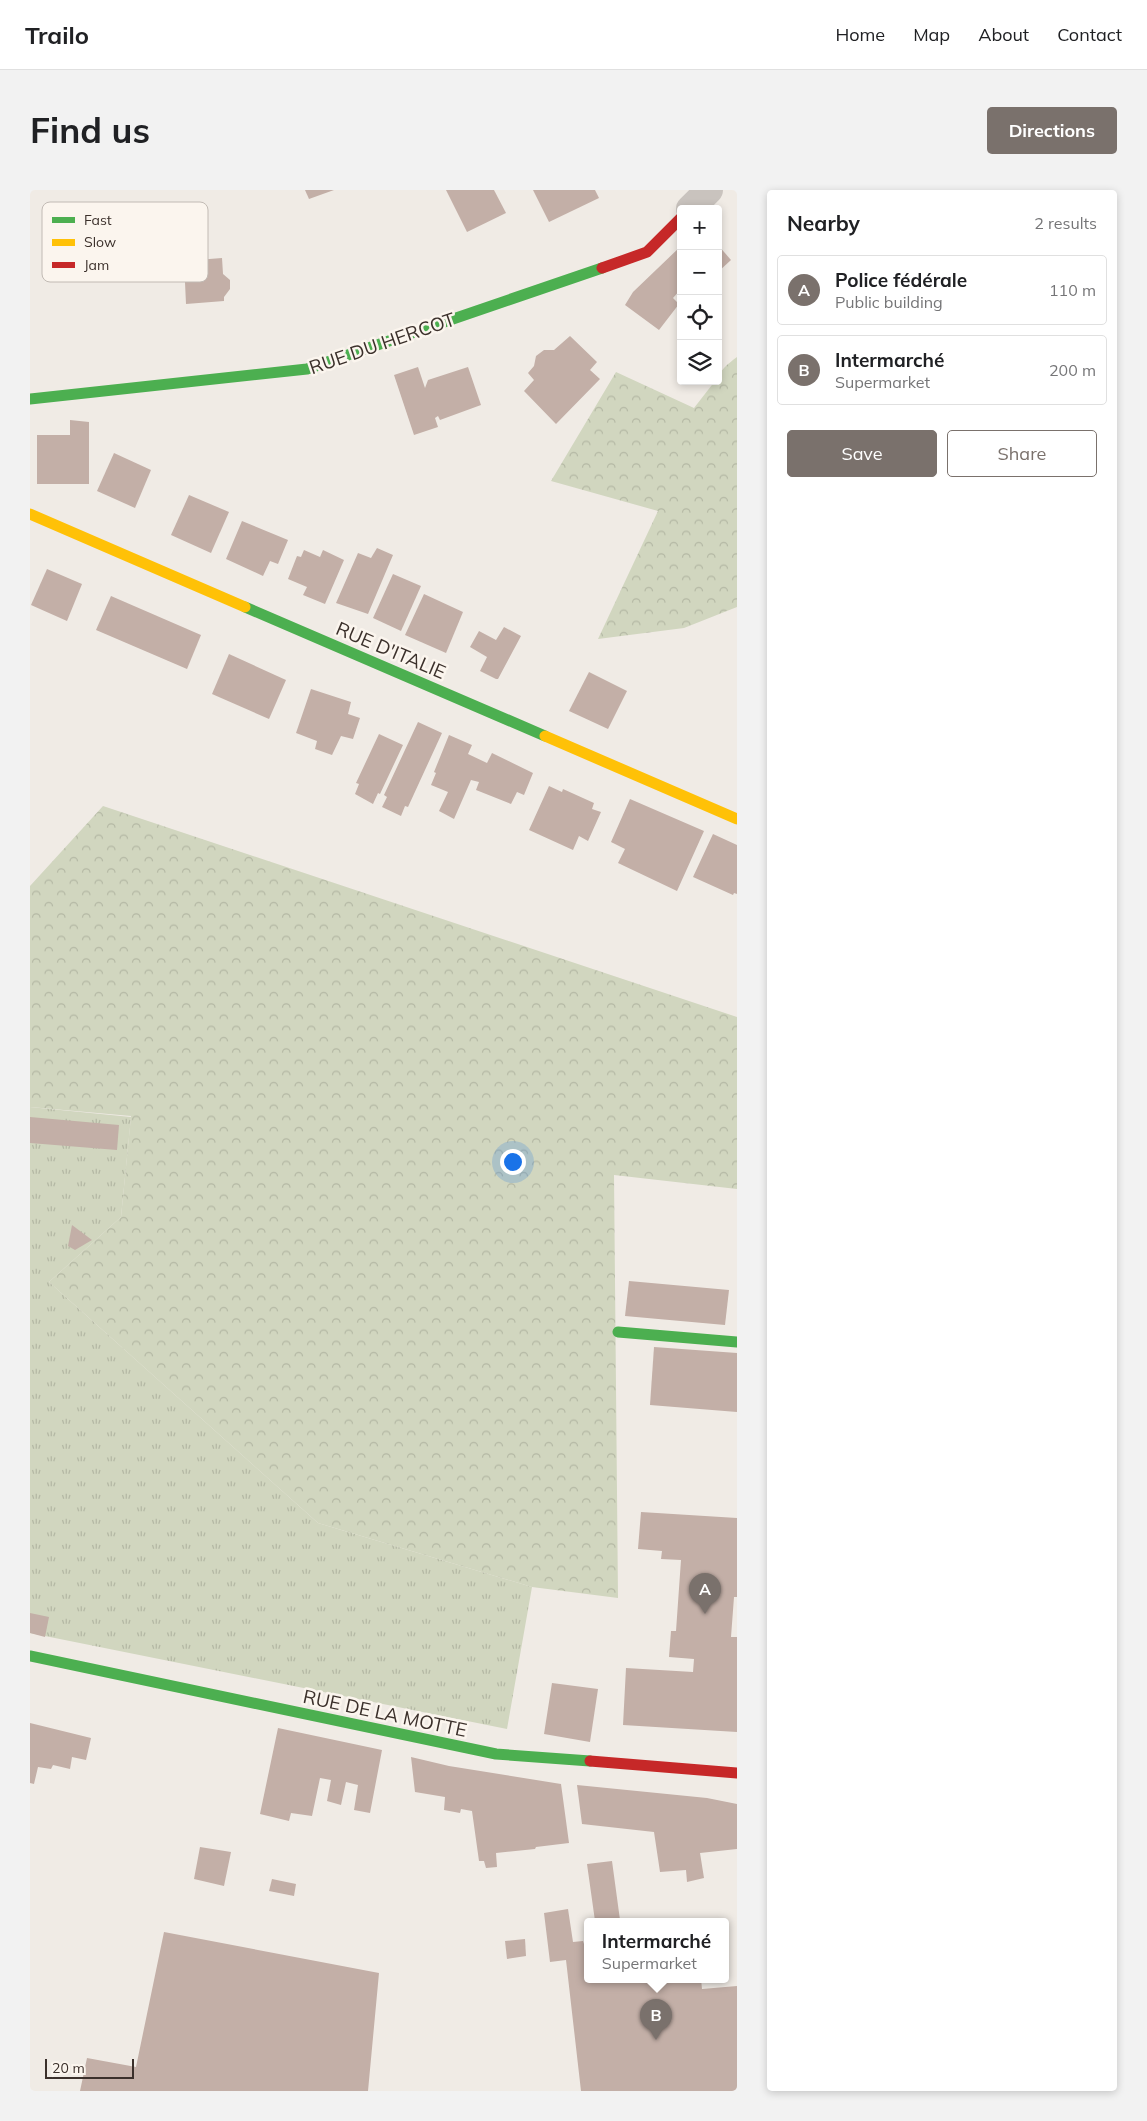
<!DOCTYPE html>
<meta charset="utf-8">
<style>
body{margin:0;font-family:Mulish,sans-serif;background:#f2f2f2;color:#202124}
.controls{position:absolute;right:15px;top:15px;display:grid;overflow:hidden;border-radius:5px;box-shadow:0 2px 8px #0003}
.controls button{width:45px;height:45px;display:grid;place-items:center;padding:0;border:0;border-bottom:1px solid #e0e0e0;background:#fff;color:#202124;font:25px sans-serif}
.scale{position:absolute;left:15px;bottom:12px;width:89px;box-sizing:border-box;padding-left:5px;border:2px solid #3b302b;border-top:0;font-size:14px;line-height:18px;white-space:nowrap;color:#3b302b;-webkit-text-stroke:4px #fbf5ee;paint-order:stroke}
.you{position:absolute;left:482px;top:971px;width:18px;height:18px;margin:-12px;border:4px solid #fff;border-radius:50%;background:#1a73e8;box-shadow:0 0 0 8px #1a73e833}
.badge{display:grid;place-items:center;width:32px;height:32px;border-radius:50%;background:#7a716c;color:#fff;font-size:16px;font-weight:700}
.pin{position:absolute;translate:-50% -41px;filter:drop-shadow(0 1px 2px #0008)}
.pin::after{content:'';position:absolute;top:26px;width:18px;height:15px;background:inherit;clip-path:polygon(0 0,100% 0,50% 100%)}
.popup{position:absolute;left:554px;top:1728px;width:145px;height:65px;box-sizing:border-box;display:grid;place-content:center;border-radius:5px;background:#fff;filter:drop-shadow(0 1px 4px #0005);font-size:16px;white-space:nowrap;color:#757577}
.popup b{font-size:19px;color:#202124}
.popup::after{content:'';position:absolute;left:50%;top:100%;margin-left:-10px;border:10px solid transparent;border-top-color:#fff}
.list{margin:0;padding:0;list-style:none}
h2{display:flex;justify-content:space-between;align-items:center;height:65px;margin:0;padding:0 20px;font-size:21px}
h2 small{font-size:16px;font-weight:400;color:#757577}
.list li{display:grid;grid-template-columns:32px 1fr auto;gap:15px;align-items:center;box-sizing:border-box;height:70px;margin:0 10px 10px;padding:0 10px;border:1px solid #e0e0e0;border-radius:5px}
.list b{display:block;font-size:19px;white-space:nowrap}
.list p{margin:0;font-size:16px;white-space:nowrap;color:#757577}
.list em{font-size:16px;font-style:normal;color:#757577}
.actions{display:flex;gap:10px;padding:15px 20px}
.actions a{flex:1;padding:11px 0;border:1px solid #7a716c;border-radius:5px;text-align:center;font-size:18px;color:#7a716c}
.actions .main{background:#7a716c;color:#fff}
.icon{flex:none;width:28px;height:28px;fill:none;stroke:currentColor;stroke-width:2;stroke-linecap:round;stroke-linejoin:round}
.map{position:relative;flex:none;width:707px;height:1901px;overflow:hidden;border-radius:5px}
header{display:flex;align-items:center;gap:30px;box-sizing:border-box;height:70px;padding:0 25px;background:#fff;border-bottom:1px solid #e0e0e0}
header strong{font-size:24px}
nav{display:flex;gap:28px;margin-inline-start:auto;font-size:18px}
.intro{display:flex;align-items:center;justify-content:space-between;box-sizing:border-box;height:120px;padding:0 30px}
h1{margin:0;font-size:35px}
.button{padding:12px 22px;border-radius:5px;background:#7a716c;color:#fff;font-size:18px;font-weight:700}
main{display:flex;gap:30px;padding:0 30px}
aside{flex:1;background:#fff;border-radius:5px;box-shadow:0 2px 8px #0003}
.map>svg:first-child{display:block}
.forest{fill:url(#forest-crowns)}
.park{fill:url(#park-tufts)}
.building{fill:#c3afa7}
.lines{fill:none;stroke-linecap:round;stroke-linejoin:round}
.street{stroke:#c9c3be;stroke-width:28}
.fast{stroke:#4caf50;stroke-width:11}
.slow{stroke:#ffc107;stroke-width:11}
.jam{stroke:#c62828;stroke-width:11}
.labels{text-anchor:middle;stroke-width:5;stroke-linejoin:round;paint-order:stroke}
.street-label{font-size:19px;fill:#3b302b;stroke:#fbf5ee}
.key{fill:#fbf5ee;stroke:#c1bab4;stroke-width:1}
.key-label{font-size:14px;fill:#3b302b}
</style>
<header>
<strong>Trailo</strong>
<nav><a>Home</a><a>Map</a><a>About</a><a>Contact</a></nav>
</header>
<div class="intro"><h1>Find us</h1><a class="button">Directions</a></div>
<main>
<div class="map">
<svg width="707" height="1901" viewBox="0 0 707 1901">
<defs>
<pattern id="forest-crowns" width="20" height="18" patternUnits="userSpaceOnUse" patternTransform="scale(1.25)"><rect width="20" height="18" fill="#d1d6bf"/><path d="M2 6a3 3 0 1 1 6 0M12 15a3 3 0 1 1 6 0" fill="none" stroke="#b4b8a4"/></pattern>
<pattern id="park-tufts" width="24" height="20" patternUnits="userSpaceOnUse" patternTransform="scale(1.25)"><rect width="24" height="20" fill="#d1d6bf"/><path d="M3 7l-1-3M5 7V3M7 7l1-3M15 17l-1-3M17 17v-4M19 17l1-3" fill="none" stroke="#b4b8a4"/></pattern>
</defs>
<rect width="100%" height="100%" fill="#f0ebe5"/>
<g class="forest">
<path d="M707 167V417L654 438 568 449 628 321 521 291 586 182 664 218 685 191H688C688 181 699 173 707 167Z"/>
<path d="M73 616 707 827V999L584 985 588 1408 502 1397 288 1333 19 1092 91 1027 101 926 0 917V696Z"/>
</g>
<path class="park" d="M0 917 101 927 91 1027 19 1092 288 1333 502 1397 477 1539 0 1443Z"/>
<g class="building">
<path d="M275 0H304L279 9Z"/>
<path d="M416 0H464L476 23 437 42Z"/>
<path d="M503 0H565L569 8 519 32Z"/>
<path d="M688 55 701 70 688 82Z"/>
<path d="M651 56V99L643 108 649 114 629 140 595 115 603 102Z"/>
<path d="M192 68 193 84 200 90V99L194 107V111L156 114 154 71Z"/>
<path d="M540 146 567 172 560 180 570 189 526 234 494 201 504 190 498 183 504 176 506 166 514 160H524Z"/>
<path d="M388 177 395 198 398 190 438 177 451 215 410 230 408 226 405 228 408 237 384 245 364 185Z"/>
<path d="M40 230 59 232V294H7V245H40Z"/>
<path d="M84 263 121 280 105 318 67 301Z"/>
<path d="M159 305 199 322 181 363 141 345Z"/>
<path d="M212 331 258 350 248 374 240 371 233 386 196 369Z"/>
<path d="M347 358 363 365 338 424 306 413 328 363 341 368Z"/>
<path d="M274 360 290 367 293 360 314 370 295 414 273 405 277 397 258 389 267 366 271 367Z"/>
<path d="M17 379 52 394 37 431 1 415Z"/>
<path d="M363 384 391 396 371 441 343 428Z"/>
<path d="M394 404 433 422 416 463 375 445Z"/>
<path d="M81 406 171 445 157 479 66 440Z"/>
<path d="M474 437 491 446 468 489H466L450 481 457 467 440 457 449 441 466 450Z"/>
<path d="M199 464 256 490 239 529 182 504Z"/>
<path d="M559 482 597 501 578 539 539 521Z"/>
<path d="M281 499 321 512 318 524 330 528 323 549 311 546 302 565 285 559 287 551 266 543Z"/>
<path d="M388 532 412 543 378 617 375 616 371 626 352 617 357 607 354 605Z"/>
<path d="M349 544 373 555 350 604 348 603 343 614 325 604 329 594 326 593Z"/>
<path d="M419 545 442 555 438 564 457 573 462 563 503 583 494 605 487 602 481 614 446 600 449 592 441 590 424 629 409 621 418 602 401 595 406 583 404 582Z"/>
<path d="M519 596 532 602 533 599 564 613 562 619 571 622 558 651 549 646 543 660 499 640Z"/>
<path d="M600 609 674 641 647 701 588 673 595 659 581 652Z"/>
<path d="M683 644 707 655V704L704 703 703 705 663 687Z"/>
<path d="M0 927 89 935 87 960 0 953Z"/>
<path d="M42 1035 62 1050 45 1060 38 1056Z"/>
<path d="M599 1091 699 1100 695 1135 595 1126Z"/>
<path d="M624 1157 707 1163V1222L620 1215Z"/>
<path d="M611 1322 707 1328V1407H704L701 1447H707V1542L593 1535 596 1478 663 1482 664 1469 639 1467 641 1441H646L651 1370 631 1369 632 1361 608 1359Z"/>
<path d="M0 1423 19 1427 15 1447 0 1443Z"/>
<path d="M522 1493 568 1499 560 1552 514 1544Z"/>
<path d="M0 1533 61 1548 56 1570 42 1567 40 1579 23 1575 21 1579 8 1577 4 1594 0 1593Z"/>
<path d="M248 1538 352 1560 340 1623 324 1620 328 1595 316 1592 311 1615 297 1611 301 1590 290 1588 282 1626 261 1623 259 1631 230 1624Z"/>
<path d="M381 1567 419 1576 531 1594 539 1653 506 1657 505 1659 466 1663 467 1677 456 1678 454 1671H449L442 1621 431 1619 430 1623 414 1620 415 1607 385 1602Z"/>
<path d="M547 1595 677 1608 707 1614V1659L670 1663 674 1688 657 1692 656 1680 630 1682 624 1642 552 1634Z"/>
<path d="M170 1657 201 1662 194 1696 164 1689Z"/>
<path d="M582 1671 590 1730 601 1728 602 1731H565L557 1674Z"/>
<path d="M242 1689 266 1694 264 1706 239 1701Z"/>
<path d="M538 1719 543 1752 553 1751 555 1757H557V1789H671L672 1799 707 1796V1901H551L536 1770 520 1772 514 1723Z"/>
<path d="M134 1742 349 1783 338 1901H50L57 1868 106 1877Z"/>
<path d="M495 1749 496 1766 477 1769 475 1751Z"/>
</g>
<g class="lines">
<path class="street" d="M660 19 679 0"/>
<g class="fast">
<path d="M0 209 277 179 572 78"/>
<path d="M215 417 515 546"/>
<path d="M588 1142 707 1152"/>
<path d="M0 1466 466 1564 560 1571"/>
</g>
<g class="slow">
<path d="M0 324 215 417"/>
<path d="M515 546 707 629"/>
</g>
<g class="jam">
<path d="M572 78 617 62 651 28"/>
<path d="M560 1571 707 1583"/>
</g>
</g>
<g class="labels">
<g class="street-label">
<text transform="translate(352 153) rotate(-19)" y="7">RUE DU HERCOT</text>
<text transform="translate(361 460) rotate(23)" y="7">RUE D'ITALIE</text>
<text transform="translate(355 1523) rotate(12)" y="7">RUE DE LA MOTTE</text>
</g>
</g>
<rect x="12" y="12" width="166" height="80" rx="8" class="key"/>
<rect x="22" y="27" width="23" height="6" fill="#4caf50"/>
<rect x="22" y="49" width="23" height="7" fill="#ffc107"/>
<rect x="22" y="72" width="23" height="6" fill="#c62828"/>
<g class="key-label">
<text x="54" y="35">Fast</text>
<text x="54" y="57">Slow</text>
<text x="54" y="80">Jam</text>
</g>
</svg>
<div class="controls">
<button>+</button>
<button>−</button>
<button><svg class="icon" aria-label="locate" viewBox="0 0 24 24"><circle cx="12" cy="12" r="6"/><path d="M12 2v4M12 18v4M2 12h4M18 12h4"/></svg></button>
<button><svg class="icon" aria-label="layers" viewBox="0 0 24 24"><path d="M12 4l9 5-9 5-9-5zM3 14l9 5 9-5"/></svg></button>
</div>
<div class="scale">20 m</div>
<div class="you"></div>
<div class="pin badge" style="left:675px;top:1424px">A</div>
<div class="pin badge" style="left:626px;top:1850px">B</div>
<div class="popup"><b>Intermarché</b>Supermarket</div>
</div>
<aside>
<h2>Nearby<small>2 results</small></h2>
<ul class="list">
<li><span class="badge">A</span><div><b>Police fédérale</b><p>Public building</p></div><em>110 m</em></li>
<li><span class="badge">B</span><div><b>Intermarché</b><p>Supermarket</p></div><em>200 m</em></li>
</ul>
<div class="actions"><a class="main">Save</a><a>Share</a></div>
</aside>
</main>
